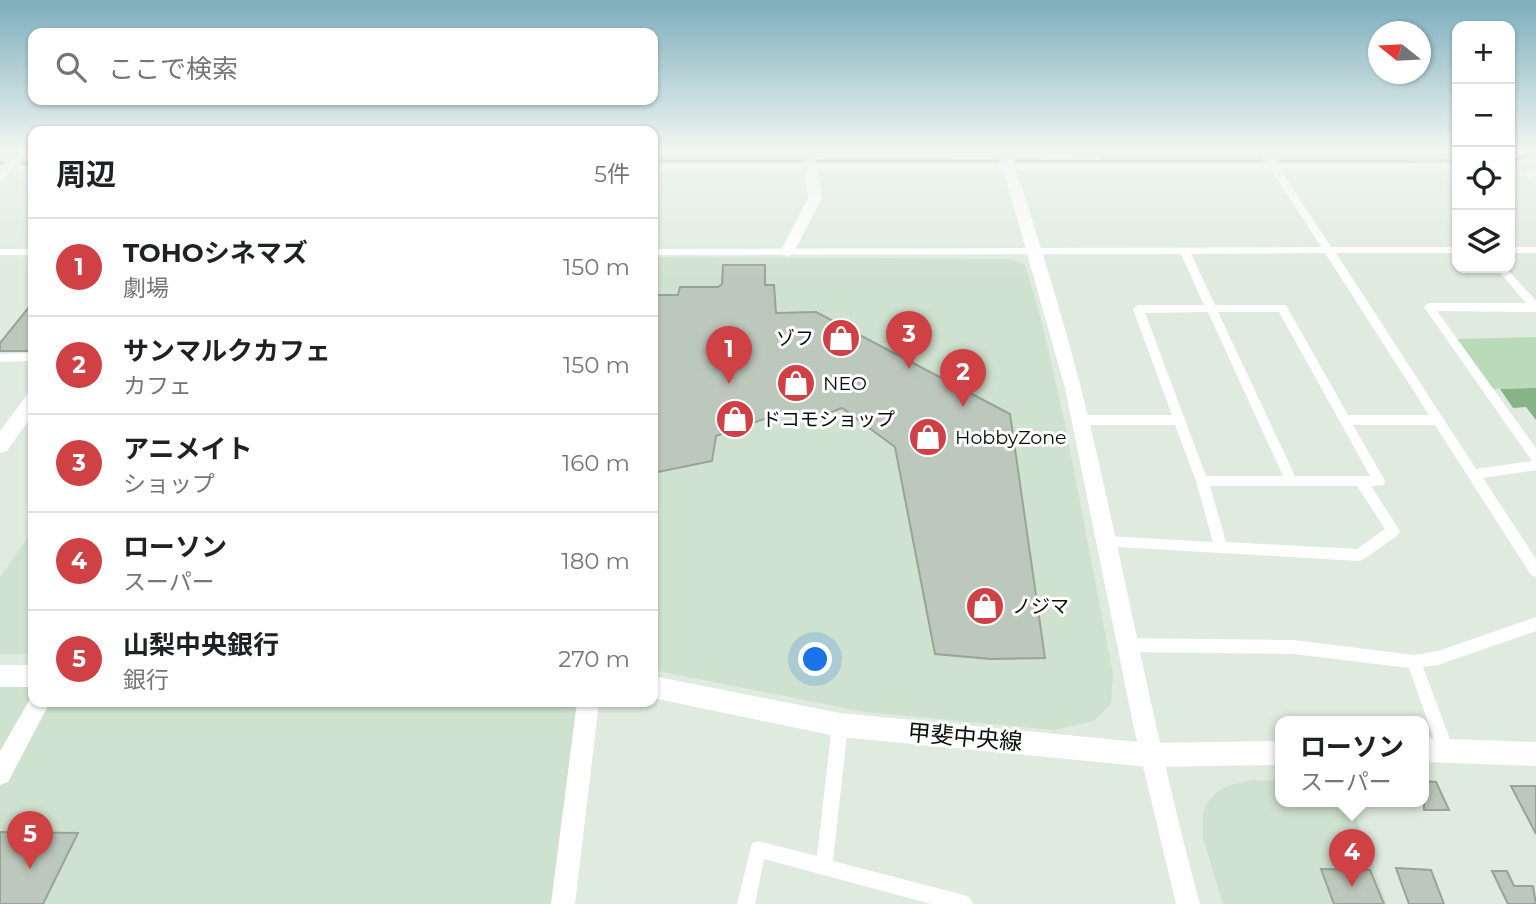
<!DOCTYPE html>
<html lang="ja">
<meta charset="utf-8">
<style>
body{margin:0;font-family:Montserrat,"Noto Sans JP",sans-serif;background:#f6f6f6;color:#202124}
.controls{position:absolute;right:21px;top:21px;display:grid;overflow:hidden;border-radius:14px;box-shadow:0 2px 5px #0004}
.controls button{width:63px;height:63px;display:grid;place-items:center;padding:0;border:0;border-bottom:2px solid #e0e0e0;background:#fff;color:#202124;font:35px sans-serif}
.compass{position:absolute;left:1368px;top:21px;width:63px;height:63px;border-radius:50%;background:#fff;box-shadow:0 2px 5px #0004;rotate:288deg}
.you{position:absolute;left:816px;top:660px;width:24px;height:24px;margin:-18px;border:5px solid #fff;border-radius:50%;background:#1a73e8;box-shadow:0 0 0 10px #1a73e833}
.badge{display:grid;place-items:center;width:46px;height:46px;border-radius:50%;background:#d04146;color:#fff;font-size:23px;font-weight:700}
.pin{position:absolute;translate:-50% -58px;filter:drop-shadow(0 2px 4px #0008)}
.pin::after{content:'';position:absolute;top:37px;width:24px;height:21px;background:inherit;clip-path:polygon(0 0,100% 0,50% 100%)}
.popup{position:absolute;left:1275px;top:716px;width:154px;height:91px;box-sizing:border-box;display:grid;place-content:center;border-radius:14px;background:#fff;filter:drop-shadow(0 2px 5px #0005);font-size:23px;white-space:nowrap;color:#757577}
.popup b{font-size:26px;color:#202124}
.popup::after{content:'';position:absolute;left:50%;top:100%;margin-left:-14px;border:14px solid transparent;border-top-color:#fff}
.list{margin:0;padding:0;list-style:none}
h2{display:flex;justify-content:space-between;align-items:center;height:91px;margin:0;padding:0 28px;font-size:30px}
h2 small{font-size:23px;font-weight:400;color:#757577}
.list li{display:grid;grid-template-columns:46px 1fr auto;gap:21px;align-items:center;box-sizing:border-box;height:98px;padding:0 28px;border-top:2px solid #e0e0e0}
.list b{display:block;font-size:26px;white-space:nowrap}
.list p{margin:0;font-size:23px;white-space:nowrap;color:#757577}
.list em{font-size:23px;font-style:normal;color:#757577}
.icon{flex:none;width:38px;height:38px;fill:none;stroke:currentColor;stroke-width:2;stroke-linecap:round;stroke-linejoin:round}
.map{position:relative;flex:none;width:1536px;height:904px;overflow:hidden}
.search{position:absolute;background:#fff;box-shadow:0 2px 5px #0004;left:28px;top:28px;width:630px;height:77px;display:flex;align-items:center;gap:18px;box-sizing:border-box;padding:0 24px;border-radius:14px;color:#757577;font-size:26px}
.panel{position:absolute;background:#fff;box-shadow:0 2px 5px #0004;left:28px;top:126px;width:630px;height:581px;border-radius:14px}
.map>svg:first-child{display:block}
.built{fill:#cfe1cf}
.green{fill:#b9dbb9}
.forest{fill:#87b387}
.lines{fill:none;stroke-linecap:round;stroke-linejoin:round}
.stream{stroke:#7ba67b;stroke-width:3.5}
.building{fill:#bdc8bc;stroke:#99a499;stroke-width:2}
.street{fill:#fff;fill-rule:evenodd}
.secondary{fill:#fff;fill-rule:evenodd}
.primary{fill:#fff;fill-rule:evenodd}
.labels{text-anchor:middle;stroke-width:6;stroke-linejoin:round;paint-order:stroke}
.poi-label{font-size:19px;fill:#090d09;stroke:#fff;text-anchor:start}
.near-street-label{font-size:23px;fill:#090d09;stroke:#fff}
</style>
<div class="map">
<svg width="1536" height="904" viewBox="0 0 1536 904">
<rect width="100%" height="100%" fill="#dfebdf"/>
<g class="built">
<path d="M653 257 1012 259 1025 265 1040 315 1063 414 1113 674 1111 704 1094 721 1054 730 865 712 653 670Z"/>
<path d="M33 530V654H0V577Z"/>
<path d="M0 676H33V702H588L563 904H0Z"/>
<path d="M1253 780 1280 781V801H1350L1387 904H1223L1203 838V813L1207 803 1217 792 1230 785Z"/>
</g>
<path class="green" d="M1536 337V388L1488 389 1453 339Z"/>
<path class="forest" d="M1536 388V420L1526 407 1513 408 1500 389Z"/>
<g class="lines">
<g class="stream">
<path d="M653 161H997"/>
<path d="M1016 161H1262"/>
<path d="M1280 161H1457"/>
<path d="M1510 161 1536 152"/>
<path d="M0 163H3"/>
<path d="M22 163H33"/>
</g>
</g>
<g class="building">
<path d="M723 265H765V285H774L776 313 816 312 1010 414 1045 658 991 659 935 654 895 447 842 408 821 416 783 417 781 413 716 436 712 461 653 473V295H678L680 287H718L722 284Z"/>
<path d="M33 302V344L28 351H0V343Z"/>
<path d="M1424 781 1436 782 1449 810H1424Z"/>
<path d="M1511 786H1536V834Z"/>
<path d="M0 832 78 833 43 904H0Z"/>
<path d="M1396 868 1431 870 1444 904H1409Z"/>
<path d="M1321 869 1370 870 1384 904H1334Z"/>
<path d="M1492 871H1507L1514 886H1533L1536 904H1508Z"/>
</g>
<g class="lines">
<g class="street">
<path d="M17 151H26L3 180 0 181V172Z"/>
<path d="M1260 151H1268L1277 164 1457 163V169H1280L1331 247H1457V253H1336L1476 469 1532 461 1424 307 1429 303H1526L1496 268H1506L1536 301V312L1437 311 1536 448V470L1483 478 1536 559V577L1531 575 1435 425H1353L1385 481 1383 485 1371 486 1400 531 1398 535 1364 559 1359 561 1101 546 1099 542 1101 538 1106 536 1213 542 1196 481 1175 425H1080L1074 420 1080 415H1172L1133 309 1138 305H1204L1181 254 653 255V249L1321 247 1271 169 653 170V164H1268ZM1325 253 1429 415H1348L1286 305H1215L1191 254ZM1208 312 1283 476H1206L1145 313ZM1218 312H1279L1370 476H1295ZM1210 486H1357L1385 529 1357 549 1226 542Z"/>
<path d="M808 152 1100 154 1104 157 1100 160 805 157 804 155Z"/>
<path d="M1536 169V175L1529 177 1524 174Z"/>
<rect x="1510" y="247" width="26" height="6"/>
<rect x="0" y="249" width="33" height="6"/>
<path d="M33 353V361L0 362V354Z"/>
<path d="M1536 617V631L1438 665 1423 667 1454 750 1452 756 1446 758 1440 756 1438 750 1409 668 1294 654 1126 652 1121 650 1119 645 1121 640 1126 638 1294 640 1414 655 1438 651Z"/>
<path d="M840 717 845 720 848 725 833 861 964 895 970 898 973 904H931L764 859 755 904H737L752 843 758 841 817 856 832 725 835 720Z"/>
</g>
<g class="secondary">
<path d="M802 151H814L822 198 794 252 787 257 780 252 808 198Z"/>
<path d="M998 151H1010C1039 240 1067 329 1089 420 1127 581 1156 744 1200 904H1176L1133 724 1065 388Z"/>
<path d="M33 694V702H50L8 782 0 785V751Z"/>
<path d="M577 702H599L575 904H551Z"/>
</g>
<g class="primary">
<path d="M33 393V414L7 451 0 453V431L27 395Z"/>
<rect x="0" y="665" width="33" height="22"/>
<path d="M653 676 840 713 1149 743 1280 741V765L1149 767 840 737 653 698Z"/>
<path d="M1424 738 1536 742V766L1424 762Z"/>
</g>
</g>
<linearGradient id="sky" x2="0" y2="1"><stop stop-color="#7caebc"/><stop offset="0.54" stop-color="#f1f6f1"/><stop offset="1" stop-color="#f1f6f1" stop-opacity="0"/></linearGradient>
<rect width="1536" height="278" fill="url(#sky)"/>
<defs>
<symbol id="shop-disc" viewBox="-11 -11 22 22"><circle r="9.5" fill="#d04146" stroke="#fff"/><path d="M-5-2.5h2.3a2.7 3.5 0 0 1 5.4 0H5L5.5 6h-11ZM-1.5-2.5h3a1.5 2.3 0 0 0-3 0Z" fill="#fff"/></symbol>
</defs>
<g fill-rule="evenodd">
<use href="#shop-disc" x="819" y="316" width="44" height="44"/>
<use href="#shop-disc" x="774" y="361" width="44" height="44"/>
<use href="#shop-disc" x="713" y="397" width="44" height="44"/>
<use href="#shop-disc" x="906" y="415" width="44" height="44"/>
<use href="#shop-disc" x="963" y="584" width="44" height="44"/>
</g>
<g class="labels">
<g class="poi-label">
<text x="814" y="345" text-anchor="end">ゾフ</text>
<text x="823" y="390">NEO</text>
<text x="762" y="426">ドコモショップ</text>
<text x="955" y="444">HobbyZone</text>
<text x="1012" y="613">ノジマ</text>
</g>
<g class="near-street-label">
<text transform="translate(965 737) rotate(5)" y="8">甲斐中央線</text>
</g>
</g>
</svg>
<div class="controls">
<button>+</button>
<button>−</button>
<button><svg class="icon" aria-label="locate" viewBox="0 0 24 24"><circle cx="12" cy="12" r="6"/><path d="M12 2v4M12 18v4M2 12h4M18 12h4"/></svg></button>
<button><svg class="icon" aria-label="layers" viewBox="0 0 24 24"><path d="M12 4l9 5-9 5-9-5zM3 14l9 5 9-5"/></svg></button>
</div>
<svg class="compass" viewBox="-18 -18 36 36"><path d="M0-13l5 13h-10z" fill="#e53935"/><path d="M0 13l5-13h-10z" fill="#757577"/></svg>
<div class="you"></div>
<div class="pin badge" style="left:729px;top:384px">1</div>
<div class="pin badge" style="left:963px;top:407px">2</div>
<div class="pin badge" style="left:909px;top:369px">3</div>
<div class="pin badge" style="left:1352px;top:887px">4</div>
<div class="popup"><b>ローソン</b>スーパー</div>
<div class="pin badge" style="left:30px;top:869px">5</div>
<div class="search"><svg class="icon" aria-label="search" viewBox="0 0 24 24"><circle cx="10" cy="10" r="6"/><path d="M15 15l6 6"/></svg>ここで検索</div>
<section class="panel">
<h2>周辺<small>5件</small></h2>
<ul class="list">
<li><span class="badge">1</span><div><b>TOHOシネマズ</b><p>劇場</p></div><em>150 m</em></li>
<li><span class="badge">2</span><div><b>サンマルクカフェ</b><p>カフェ</p></div><em>150 m</em></li>
<li><span class="badge">3</span><div><b>アニメイト</b><p>ショップ</p></div><em>160 m</em></li>
<li><span class="badge">4</span><div><b>ローソン</b><p>スーパー</p></div><em>180 m</em></li>
<li><span class="badge">5</span><div><b>山梨中央銀行</b><p>銀行</p></div><em>270 m</em></li>
</ul>
</section>
</div>
